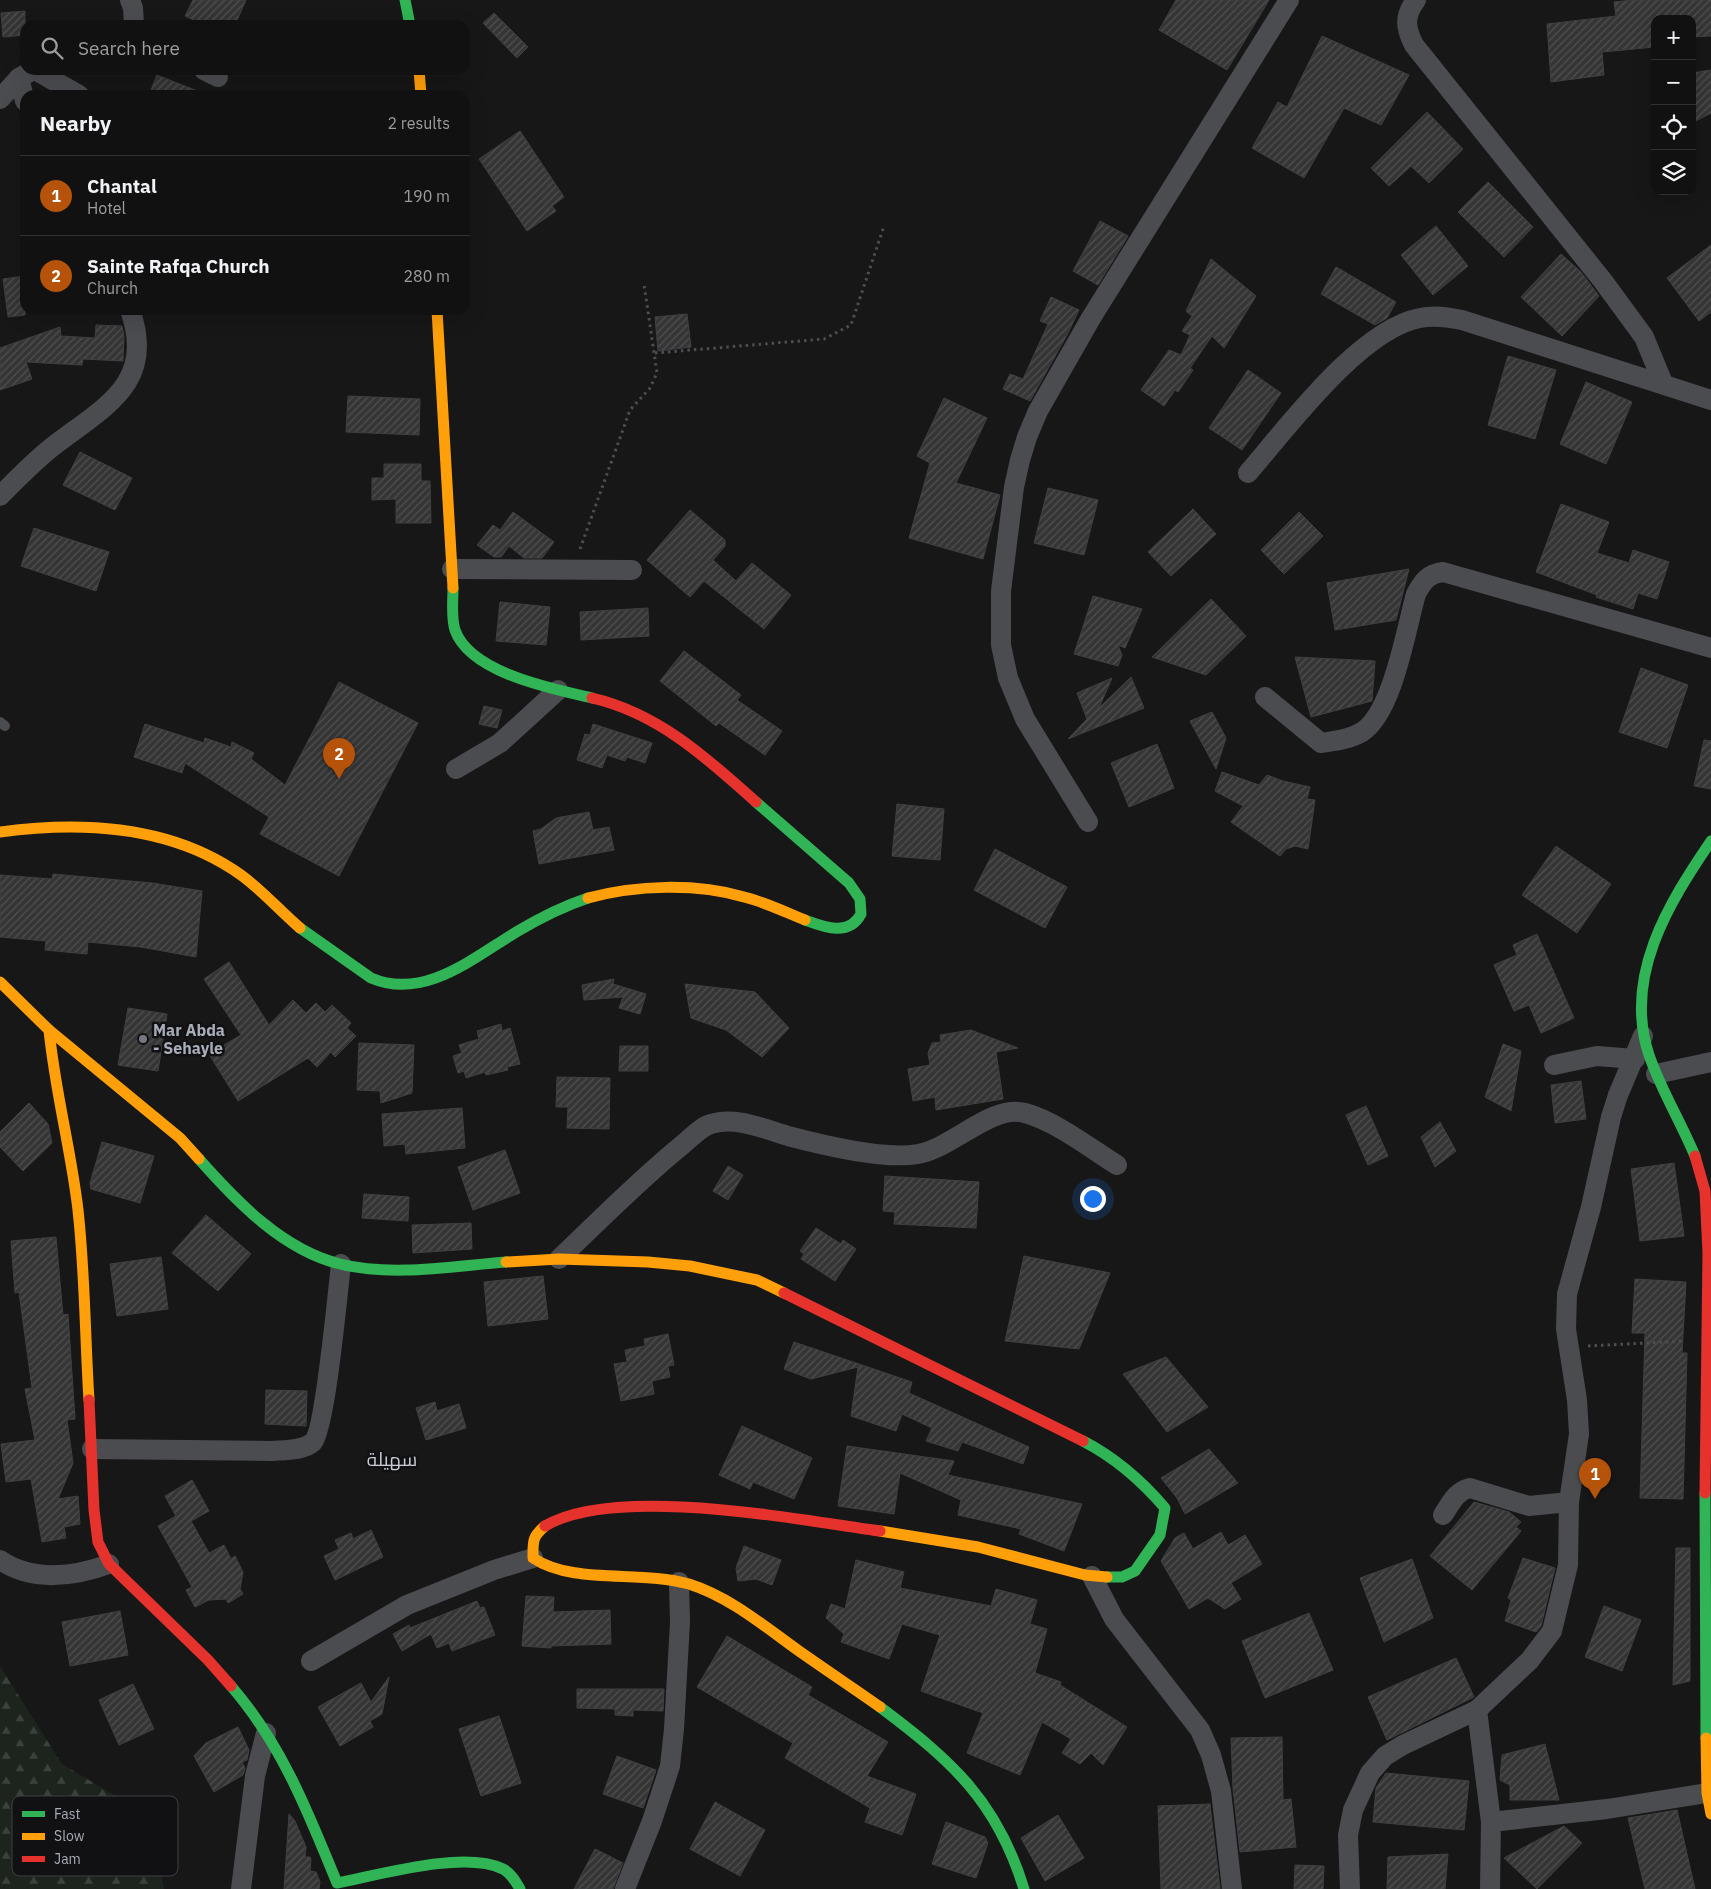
<!DOCTYPE html>
<meta charset="utf-8">
<style>
body{margin:0;font-family:"IBM Plex Sans",Cairo,sans-serif;background:#1e1f1f;color:#f1f3f6}
.controls{position:absolute;right:15px;top:15px;display:grid;overflow:hidden;border-radius:10px;box-shadow:0 5px 20px #0002}
.controls button{width:45px;height:45px;display:grid;place-items:center;padding:0;border:0;border-bottom:1px solid #303131;background:#111;color:#f1f3f6;font:25px sans-serif}
.you{position:absolute;left:1092px;top:1198px;width:18px;height:18px;margin:-12px;border:4px solid #fff;border-radius:50%;background:#1a73e8;box-shadow:0 0 0 8px #1a73e833}
.badge{display:grid;place-items:center;width:32px;height:32px;border-radius:50%;background:#b45309;color:#fff;font-size:16px;font-weight:700}
.pin{position:absolute;translate:-50% -41px;filter:drop-shadow(0 1px 2px #0008)}
.pin::after{content:'';position:absolute;top:26px;width:18px;height:15px;background:inherit;clip-path:polygon(0 0,100% 0,50% 100%)}
.list{margin:0;padding:0;list-style:none}
h2{display:flex;justify-content:space-between;align-items:center;height:65px;margin:0;padding:0 20px;font-size:21px}
h2 small{font-size:16px;font-weight:400;color:#9c9d9f}
.list li{display:grid;grid-template-columns:32px 1fr auto;gap:15px;align-items:center;box-sizing:border-box;height:80px;padding:0 20px;border-top:1px solid #303131}
.list b{display:block;font-size:19px;white-space:nowrap}
.list p{margin:0;font-size:16px;white-space:nowrap;color:#9c9d9f}
.list em{font-size:16px;font-style:normal;color:#9c9d9f}
.icon{flex:none;width:28px;height:28px;fill:none;stroke:currentColor;stroke-width:2;stroke-linecap:round;stroke-linejoin:round}
.map{position:relative;flex:none;width:1711px;height:1889px;overflow:hidden}
.search{position:absolute;background:#111;box-shadow:0 5px 20px #0002;left:20px;top:20px;width:450px;height:55px;display:flex;align-items:center;gap:12px;box-sizing:border-box;padding:0 18px;border-radius:15px;color:#9c9d9f;font-size:19px}
.panel{position:absolute;background:#111;box-shadow:0 5px 20px #0002;left:20px;top:90px;width:450px;height:225px;border-radius:15px}
.map>svg:first-child{display:block}
.forest{fill:url(#forest-firs)}
.building{fill:url(#building-hatch);stroke:#3f4043}
.lines{fill:none;stroke-linecap:round;stroke-linejoin:round}
.path{stroke:#4d4e52;stroke-width:3;stroke-dasharray:2.5 4;stroke-linecap:butt}
.lane{stroke:#4b4c50;stroke-width:10}
.street{stroke:#4b4c50;stroke-width:20}
.fast{stroke:#30b455;stroke-width:11}
.slow{stroke:#ff9f0a;stroke-width:11}
.jam{stroke:#e5322d;stroke-width:11}
.poi-dot{fill:#757880;stroke:#111113;stroke-width:2}
.labels{text-anchor:middle;stroke-width:5;stroke-linejoin:round;paint-order:stroke}
.poi-label{font-size:16px;font-weight:bold;fill:#a8adb8;stroke:#111113;text-anchor:start}
.quarter-label{font-size:19px;fill:#c9ccd4;stroke:#111113}
.key{fill:#111113;stroke:#3e4045;stroke-width:1}
.key-label{font-size:14px;fill:#a8adb8}
</style>
<div class="map">
<svg width="1711" height="1889" viewBox="0 0 1711 1889">
<defs>
<pattern id="forest-firs" width="22" height="20" patternUnits="userSpaceOnUse" patternTransform="scale(1.25)"><rect width="22" height="20" fill="#1d241e"/><path d="M5 1l3.5 6h-7zM16 11l3.5 6h-7z" fill="#3b413d"/></pattern>
<pattern id="building-hatch" width="6" height="6" patternUnits="userSpaceOnUse" patternTransform="scale(1.25)"><rect width="6" height="6" fill="#353536"/><path d="M-1 1l2-2M0 6l6-6M5 7l2-2" fill="none" stroke="#4f5051"/></pattern>
</defs>
<rect width="100%" height="100%" fill="#171717"/>
<path class="forest" d="M0 1666 62 1764 149 1816 164 1889H0Z"/>
<g class="building">
<path d="M193 0H246L235 25H205L185 16Z"/>
<path d="M1176 0H1269L1227 70 1159 30Z"/>
<path d="M1633 0H1711V36L1692 37V19H1655V47L1602 52 1604 75 1551 82 1547 24 1616 16 1614 2Z"/>
<path d="M25 11V35L3 37 1 13Z"/>
<path d="M494 13 528 47 517 58 483 23Z"/>
<path d="M1322 36 1409 75 1381 125 1344 108 1304 178 1252 148 1278 102 1287 107Z"/>
<path d="M1711 70V113L1692 123V73Z"/>
<path d="M157 75 205 94V95H149Z"/>
<path d="M1427 112 1463 149 1429 183 1411 166 1389 186 1371 168Z"/>
<path d="M520 131 564 197 552 206 556 211 527 231 479 159Z"/>
<path d="M1488 182 1533 227 1504 257 1458 212Z"/>
<path d="M1100 221 1128 236 1098 285 1073 271Z"/>
<path d="M1436 226 1468 266 1433 295 1401 255Z"/>
<path d="M1711 245V312L1699 321 1667 278Z"/>
<path d="M1561 254 1581 272 1599 296 1562 336 1521 297Z"/>
<path d="M1211 259 1256 296 1224 348 1212 336 1190 368 1193 370 1178 392 1175 390 1164 406 1141 390 1169 350 1181 355 1190 335 1182 331 1192 316 1186 311Z"/>
<path d="M1336 267 1396 302 1387 318 1375 325 1321 294Z"/>
<path d="M25 276V315L8 317 3 279Z"/>
<path d="M1051 297 1079 310 1067 335 1030 401 1003 389 1010 374 1023 379 1048 324 1040 321Z"/>
<path d="M687 314 691 347 658 351 655 317Z"/>
<path d="M96 325 122 326 124 336 123 361 83 359 82 365 26 362 32 379 0 390V348L60 327 61 336 95 338Z"/>
<path d="M1508 356 1556 370 1535 439 1488 425Z"/>
<path d="M1248 370 1281 393 1242 450 1209 428Z"/>
<path d="M1586 382 1632 402 1606 464 1560 444Z"/>
<path d="M348 396 420 399 419 435 346 432Z"/>
<path d="M944 398 987 418 956 483 1000 495 983 559 909 538 930 463 917 456Z"/>
<path d="M80 452 132 478 115 510 63 485Z"/>
<path d="M384 464H421V481H430L431 523H396V499L372 500V478H384Z"/>
<path d="M1048 488 1098 500 1084 555 1034 543Z"/>
<path d="M1561 504 1609 522 1597 553 1629 563 1633 550 1669 562 1657 599 1638 593 1633 609 1596 597 1597 595 1536 572Z"/>
<path d="M1193 509 1216 534 1171 576 1148 552Z"/>
<path d="M690 510 725 540V546L713 560 736 581 752 563 791 595 764 629 704 581 690 597 647 560Z"/>
<path d="M513 512 554 542 542 558H524L509 546 501 557H494L477 545 493 525 500 530Z"/>
<path d="M1299 512 1323 536 1284 574 1261 550Z"/>
<path d="M34 528 109 552 96 591 21 566Z"/>
<path d="M1409 569 1396 620 1335 630 1327 583Z"/>
<path d="M1093 596 1142 609 1125 648 1118 645 1122 655 1118 666 1074 654Z"/>
<path d="M1211 599 1246 636 1206 675 1152 657Z"/>
<path d="M500 602 550 607 546 645 496 641Z"/>
<path d="M648 608 649 636 581 640 580 612Z"/>
<path d="M684 651 741 695 737 700 782 731 765 755 719 723 716 726 660 681Z"/>
<path d="M1295 657 1375 661 1372 701 1311 717Z"/>
<path d="M1641 668 1688 685 1667 748 1619 732Z"/>
<path d="M1131 677 1144 708 1068 739 1087 719 1077 693 1112 678 1099 708Z"/>
<path d="M339 682 418 723 339 876 260 834 269 817 185 763 182 773 134 757 145 724 204 743 205 738 231 747 232 742 254 753 251 759 285 785Z"/>
<path d="M484 706 502 710 497 728 479 724Z"/>
<path d="M1212 712 1226 738 1216 769 1190 721Z"/>
<path d="M593 724 652 743 645 763 627 757 625 761 607 755 602 768 577 760 585 734 590 735Z"/>
<path d="M1704 740 1711 741V789L1694 786Z"/>
<path d="M1157 744 1174 788 1129 807 1111 763Z"/>
<path d="M1222 772 1259 785 1267 775 1283 781 1310 787 1307 799 1315 800 1308 849 1295 846 1286 849 1280 856 1231 822 1243 806 1215 791Z"/>
<path d="M897 804 944 809 940 860 892 856Z"/>
<path d="M589 812 593 830 609 827 614 850 539 864 533 831 541 829 556 818Z"/>
<path d="M1556 846 1611 884 1577 933 1522 895Z"/>
<path d="M995 849 1067 887 1045 928 974 890Z"/>
<path d="M53 874 152 883 202 891 196 957 141 947 88 942 87 954 45 950 46 941 0 937V875L52 879Z"/>
<path d="M1537 934 1574 1018 1541 1033 1529 1005 1514 1011 1494 965 1517 955 1513 945Z"/>
<path d="M229 962 269 1025 293 1000 306 1013 316 1003 325 1012 332 1005 351 1023 347 1028 356 1036 335 1057 331 1052 317 1067 308 1058 238 1101 209 1054 241 1035 204 979Z"/>
<path d="M614 979 613 984 646 994 640 1014 619 1008 623 997 584 1000 582 985Z"/>
<path d="M685 984 755 992 789 1028 762 1057 726 1030 691 1018Z"/>
<path d="M128 1008 167 1014 158 1071 118 1065Z"/>
<path d="M501 1024 502 1031 510 1028 520 1064 507 1067 508 1070 486 1075 485 1072 466 1078 464 1071 458 1073 453 1056 462 1053 459 1045 479 1039 477 1031Z"/>
<path d="M971 1030 1018 1048 996 1052 1003 1099 936 1110 935 1097 913 1101 908 1069 930 1065 928 1053 932 1043 941 1042 940 1035Z"/>
<path d="M359 1043 414 1045 412 1093 381 1103 380 1091 357 1090Z"/>
<path d="M1503 1044 1521 1051 1511 1111 1485 1097Z"/>
<path d="M620 1046H648V1071H619Z"/>
<path d="M557 1077 610 1078 609 1129 567 1128 568 1107H556Z"/>
<path d="M1581 1081 1586 1119 1555 1123 1551 1085Z"/>
<path d="M29 1103 48 1124 52 1143 23 1171 0 1147V1132Z"/>
<path d="M1366 1106 1388 1156 1368 1165 1346 1115Z"/>
<path d="M462 1108 465 1148 406 1154 405 1144 384 1146 382 1114Z"/>
<path d="M1440 1122 1456 1151 1435 1167 1421 1137Z"/>
<path d="M102 1142 154 1156 140 1203 91 1189 90 1183Z"/>
<path d="M505 1150 520 1193 473 1210 458 1167Z"/>
<path d="M1674 1163 1684 1236 1640 1241 1631 1169Z"/>
<path d="M728 1166 743 1175 728 1200 713 1191Z"/>
<path d="M885 1176 979 1182 976 1228 894 1224 895 1212 883 1211Z"/>
<path d="M364 1194 409 1197 408 1221 362 1218Z"/>
<path d="M206 1215 251 1254 218 1291 172 1253Z"/>
<path d="M471 1223 472 1249 413 1253 412 1225Z"/>
<path d="M816 1228 841 1244 843 1240 856 1249 835 1281 801 1259 804 1254 800 1251Z"/>
<path d="M56 1237 63 1315 68 1314 75 1419 67 1420 73 1463 58 1499 78 1496 80 1524 64 1527 66 1538 42 1542 31 1479 6 1482 1 1444 35 1440 25 1389 32 1388 19 1292 15 1293 11 1241Z"/>
<path d="M1024 1256 1110 1273 1079 1349 1005 1341Z"/>
<path d="M161 1257 168 1309 117 1316 110 1264Z"/>
<path d="M543 1276 548 1319 488 1326 484 1282Z"/>
<path d="M1635 1279 1686 1282 1682 1353H1687L1683 1499 1640 1498 1645 1333H1632Z"/>
<path d="M668 1334 674 1365 668 1366 670 1377 652 1381 654 1394 621 1401 614 1364 627 1362 625 1350 645 1346 644 1339Z"/>
<path d="M794 1342 912 1382 909 1393 1029 1447 1023 1464 962 1442 958 1451 926 1441 932 1428 902 1414 896 1431 851 1416 858 1367 811 1379 784 1369Z"/>
<path d="M1166 1357 1208 1407 1167 1432 1123 1374Z"/>
<path d="M266 1390 307 1391 306 1426 265 1424Z"/>
<path d="M435 1402 437 1411 459 1404 466 1428 426 1440 416 1408Z"/>
<path d="M742 1426 812 1458 794 1499 753 1482 750 1489 719 1475Z"/>
<path d="M847 1446 954 1461 948 1475 1082 1504 1064 1551 1019 1534 1021 1529 958 1515 961 1500 900 1473 894 1514 838 1506Z"/>
<path d="M1209 1449 1238 1483 1185 1514 1177 1498 1161 1478Z"/>
<path d="M192 1480 209 1511 191 1521 209 1553 224 1545 231 1559 235 1556 243 1572 240 1589 243 1594 228 1603 226 1599 209 1600 195 1607 186 1590 192 1587 158 1526 176 1516 165 1496Z"/>
<path d="M1474 1502 1509 1512 1521 1522 1516 1527 1521 1531 1472 1590 1430 1556Z"/>
<path d="M371 1530 383 1557 335 1580 324 1556 339 1549 335 1540 351 1533 353 1539Z"/>
<path d="M1221 1532 1228 1545 1245 1535 1262 1564 1231 1583 1241 1599 1225 1609 1208 1598 1189 1609 1161 1561 1175 1538 1184 1533 1193 1549Z"/>
<path d="M744 1546 781 1560 772 1585 756 1579 738 1581 736 1568Z"/>
<path d="M1676 1548H1690V1681L1673 1685Z"/>
<path d="M1523 1558 1555 1568 1541 1626 1536 1632 1505 1621 1511 1600 1508 1598Z"/>
<path d="M1412 1559 1433 1618 1384 1642 1360 1578Z"/>
<path d="M856 1560 904 1572 900 1588 991 1606 996 1589 1037 1600 1030 1624 1047 1629 1035 1673 1061 1682 1060 1685 1127 1727 1103 1765 1091 1753 1080 1764 1062 1753 1071 1739 1042 1722 1020 1775 967 1753 983 1713 921 1691 940 1635 902 1624 889 1659 841 1642 844 1634 826 1618 831 1604 845 1609Z"/>
<path d="M526 1596 554 1597 553 1612 610 1610 611 1644 551 1646V1648L522 1646Z"/>
<path d="M477 1601 480 1608 484 1607 495 1635 452 1651 449 1643 437 1648 431 1634 402 1651 393 1634 409 1625 410 1628Z"/>
<path d="M1604 1606 1641 1620 1622 1671 1585 1657Z"/>
<path d="M120 1611 128 1655 70 1666 62 1622Z"/>
<path d="M1309 1613 1333 1670 1265 1698 1242 1641Z"/>
<path d="M727 1636 812 1687 808 1695 888 1742 867 1776 916 1794 902 1835 865 1822 870 1808 785 1758 793 1743 697 1687Z"/>
<path d="M1456 1658 1474 1697 1387 1740 1368 1697Z"/>
<path d="M389 1677 382 1714 370 1721 373 1727 340 1746 318 1707 361 1683 371 1702Z"/>
<path d="M133 1684 154 1729 119 1745 99 1700Z"/>
<path d="M577 1689H664L663 1711 633 1710V1716L615 1715V1709L577 1708Z"/>
<path d="M499 1716 521 1783 481 1796 459 1729Z"/>
<path d="M238 1727 249 1750 247 1760 242 1762 245 1768 243 1775 214 1792 194 1756 206 1743Z"/>
<path d="M1282 1737 1283 1800 1291 1799 1296 1847 1240 1852 1233 1788 1231 1738Z"/>
<path d="M1545 1744 1559 1800H1510V1785L1500 1780 1502 1755Z"/>
<path d="M617 1756 656 1770 643 1808 603 1794Z"/>
<path d="M1386 1773 1469 1781 1464 1830 1373 1822 1376 1788Z"/>
<path d="M715 1802 765 1830 740 1876 690 1849Z"/>
<path d="M1210 1804 1220 1889H1161L1158 1806Z"/>
<path d="M1677 1810 1695 1889H1645L1628 1818Z"/>
<path d="M289 1814 295 1821 306 1847 305 1857H310L311 1859 310 1871 316 1872 320 1882 319 1889H284Z"/>
<path d="M1058 1815 1084 1858 1045 1881 1021 1838Z"/>
<path d="M946 1822 985 1837 988 1843 976 1878 932 1864Z"/>
<path d="M1564 1826 1582 1843 1537 1889 1504 1858Z"/>
<path d="M595 1849 623 1863 613 1889H574Z"/>
<path d="M1448 1854 1445 1889H1387L1388 1857Z"/>
<path d="M1295 1865 1324 1866 1323 1889H1294Z"/>
</g>
<g class="lines">
<g class="path">
<path d="M655 353 824 339 851 325 884 226"/>
<path d="M580 549 630 410 650 388 657 373 644 284"/>
<path d="M1588 1346 1684 1341"/>
</g>
<path class="lane" d="M0 722 5 726"/>
<g class="street">
<path d="M130 0 133 8 134 25"/>
<path d="M1416 0C1404 16 1405 27 1414 45L1603 281 1644 337 1663 383"/>
<path d="M35 70 79 95"/>
<path d="M204 70 218 77"/>
<path d="M19 78 25 101"/>
<path d="M0 99 19 78 33 70"/>
<path d="M1248 473C1287 428 1360 329 1420 318 1434 315 1447 317 1462 320L1711 400"/>
<path d="M0 496C18 478 36 459 56 444 106 406 156 382 130 310"/>
<path d="M452 569 632 570"/>
<path d="M1265 697 1321 743C1335 741 1350 739 1362 732 1393 712 1406 629 1416 594 1423 581 1428 574 1443 572L1711 648"/>
<path d="M456 769 500 743 558 690"/>
<path d="M1088 822 1025 719 1008 678 1001 645V591L1014 487 1020 460 1027 437 1038 411 1091 318 1289 0"/>
<path d="M1554 1065 1597 1056 1635 1059"/>
<path d="M1656 1074 1711 1062"/>
<path d="M559 1259C599 1221 638 1181 681 1146 690 1139 700 1127 711 1124 736 1116 764 1129 788 1136 822 1145 884 1160 918 1154 953 1148 991 1104 1025 1113 1055 1121 1090 1148 1117 1165"/>
<path d="M92 1449 272 1451C284 1450 303 1451 313 1442 325 1430 338 1290 341 1264"/>
<path d="M1443 1515C1451 1503 1456 1491 1470 1488L1529 1506 1569 1502"/>
<path d="M0 1560C32 1582 74 1577 109 1564"/>
<path d="M1092 1576 1114 1619 1200 1730 1211 1755 1221 1791 1232 1889"/>
<path d="M311 1661 407 1605 494 1570 533 1558"/>
<path d="M1477 1710 1491 1822"/>
<path d="M241 1889 255 1776 266 1733"/>
<path d="M625 1889 652 1821 670 1766 674 1729 680 1622 679 1582"/>
<path d="M1350 1889 1348 1835 1353 1810 1370 1773 1385 1756 1403 1745 1477 1710 1530 1660 1552 1631 1568 1565 1569 1502 1579 1434 1577 1400 1566 1329 1567 1294 1591 1207 1611 1117 1618 1095 1643 1036"/>
<path d="M1490 1889 1491 1822 1607 1809 1707 1793"/>
</g>
<g class="fast">
<path d="M405 0 410 25"/>
<path d="M453 588C453 601 451 618 455 630 470 673 553 689 592 698"/>
<path d="M756 802 849 883 860 899 861 914C849 937 824 927 805 920"/>
<path d="M300 928 371 978C425 1001 474 957 518 931 540 918 564 906 588 898"/>
<path d="M1695 1156C1681 1122 1661 1090 1649 1055 1623 977 1668 904 1711 841"/>
<path d="M199 1159C237 1202 283 1250 340 1264 393 1277 453 1266 506 1262"/>
<path d="M1083 1441C1116 1458 1141 1480 1165 1508L1160 1535 1135 1571 1122 1577H1107"/>
<path d="M1705 1493 1706 1738"/>
<path d="M231 1686C282 1745 308 1812 337 1883 379 1875 464 1850 503 1869 511 1873 516 1882 520 1889"/>
<path d="M880 1707C952 1761 997 1801 1024 1889"/>
</g>
<g class="slow">
<path d="M419 70 421 95"/>
<path d="M437 310 453 588"/>
<path d="M0 832C82 821 171 825 241 875 262 890 280 911 300 928"/>
<path d="M588 898C636 885 696 883 744 897 765 902 785 912 805 920"/>
<path d="M0 982 49 1030 180 1138 199 1159"/>
<path d="M49 1030C55 1091 71 1150 78 1210 85 1273 85 1337 89 1400"/>
<path d="M506 1262 559 1259 648 1262 690 1266 757 1280 784 1293"/>
<path d="M545 1526C532 1537 533 1541 533 1558 573 1585 640 1570 689 1584 730 1597 764 1626 799 1651 826 1670 853 1688 880 1707"/>
<path d="M880 1531 978 1547 1085 1575 1107 1577"/>
<path d="M1706 1738 1707 1793 1711 1814"/>
</g>
<g class="jam">
<path d="M592 698C658 713 707 758 756 802"/>
<path d="M1695 1156 1705 1191 1708 1253 1705 1493"/>
<path d="M784 1293 1083 1441"/>
<path d="M89 1400 94 1510 98 1542 109 1564 208 1660 231 1686"/>
<path d="M545 1526C615 1484 799 1520 880 1531"/>
</g>
</g>
<circle class="poi-dot" cx="143" cy="1039" r="5"/>
<g class="labels">
<g class="poi-label">
<text x="153" y="1036">Mar Abda<tspan x="153" dy="18">- Sehayle</tspan></text>
</g>
<g class="quarter-label">
<text x="392" y="1466">سهيلة</text>
</g>
</g>
<rect x="12" y="1796" width="166" height="80" rx="8" class="key"/>
<rect x="22" y="1811" width="23" height="6" fill="#30b455"/>
<rect x="22" y="1833" width="23" height="7" fill="#ff9f0a"/>
<rect x="22" y="1856" width="23" height="6" fill="#e5322d"/>
<g class="key-label">
<text x="54" y="1819">Fast</text>
<text x="54" y="1841">Slow</text>
<text x="54" y="1864">Jam</text>
</g>
</svg>
<div class="controls">
<button>+</button>
<button>−</button>
<button><svg class="icon" aria-label="locate" viewBox="0 0 24 24"><circle cx="12" cy="12" r="6"/><path d="M12 2v4M12 18v4M2 12h4M18 12h4"/></svg></button>
<button><svg class="icon" aria-label="layers" viewBox="0 0 24 24"><path d="M12 4l9 5-9 5-9-5zM3 14l9 5 9-5"/></svg></button>
</div>
<div class="you"></div>
<div class="pin badge" style="left:1595px;top:1499px">1</div>
<div class="pin badge" style="left:339px;top:779px">2</div>
<div class="search"><svg class="icon" aria-label="search" viewBox="0 0 24 24"><circle cx="10" cy="10" r="6"/><path d="M15 15l6 6"/></svg>Search here</div>
<section class="panel">
<h2>Nearby<small>2 results</small></h2>
<ul class="list">
<li><span class="badge">1</span><div><b>Chantal</b><p>Hotel</p></div><em>190 m</em></li>
<li><span class="badge">2</span><div><b>Sainte Rafqa Church</b><p>Church</p></div><em>280 m</em></li>
</ul>
</section>
</div>
